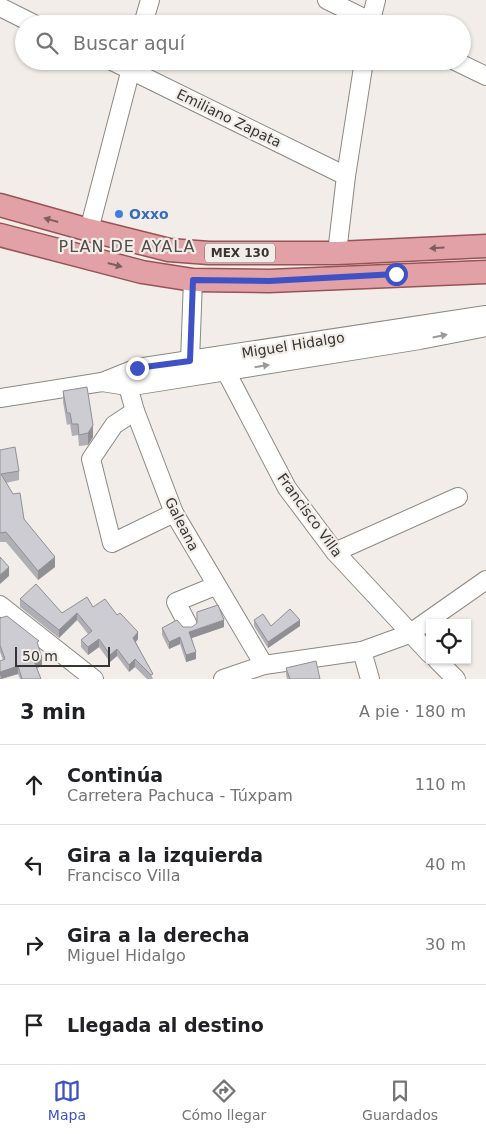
<!DOCTYPE html>
<html lang="es">
<meta charset="utf-8">
<style>
body{margin:0;font-family:"DejaVu Sans",sans-serif;background:#f6f6f6;color:#202124}
.controls{position:absolute;right:15px;bottom:15px;display:grid;overflow:hidden;border-radius:0px;box-shadow:0 1px 4px #0004}
.controls button{width:45px;height:45px;display:grid;place-items:center;padding:0;border:0;border-bottom:1px solid #e0e0e0;background:#fff;color:#202124;font:25px sans-serif}
.scale{position:absolute;left:15px;bottom:12px;width:95px;box-sizing:border-box;padding-left:5px;border:2px solid #363532;border-top:0;font-size:14px;line-height:18px;white-space:nowrap;color:#363532;-webkit-text-stroke:4px #f2ede8;paint-order:stroke}
.stop{position:absolute;width:15px;height:15px;margin:-11px;border:4px solid #3e52c6;border-radius:50%;background:#fff}
.stop.end{background:#3e52c6;border-color:#fff;box-shadow:0 1px 5px #0008}
.list{margin:0;padding:0;list-style:none}
h2{display:flex;justify-content:space-between;align-items:center;height:65px;margin:0;padding:0 20px;font-size:21px}
h2 small{font-size:16px;font-weight:400;color:#757577}
.list li{display:grid;grid-template-columns:32px 1fr auto;gap:15px;align-items:center;box-sizing:border-box;height:80px;padding:0 20px;border-top:1px solid #e0e0e0}
.list b{display:block;font-size:19px;white-space:nowrap}
.list p{margin:0;font-size:16px;white-space:nowrap;color:#757577}
.list em{font-size:16px;font-style:normal;color:#757577}
.icon{flex:none;width:28px;height:28px;fill:none;stroke:currentColor;stroke-width:2;stroke-linecap:round;stroke-linejoin:round}
.map{position:relative;flex:none;width:486px;height:679px;overflow:hidden}
.search{position:absolute;background:#fff;box-shadow:0 1px 4px #0004;left:15px;right:15px;top:15px;height:55px;display:flex;align-items:center;gap:12px;box-sizing:border-box;padding:0 18px;border-radius:28px;color:#757577;font-size:19px}
.sheet{height:385px;background:#fff}
nav{display:flex;justify-content:space-around;align-items:center;box-sizing:border-box;height:70px;border-top:1px solid #e0e0e0;background:#fff;font-size:14px;color:#757577}
nav a{display:grid;justify-items:center;gap:2px}
nav .on{color:#3e52c6}
.map>svg:first-child{display:block}
.lines{fill:none;stroke-linecap:round;stroke-linejoin:round}
.minor-casing{stroke:#8c8882;stroke-width:20}
.major-casing{stroke:#985357;stroke-width:25}
.minor{stroke:#fff;stroke-width:18}
.major{stroke:#e1a1a6;stroke-width:22}
.wall{fill:#b0afb5}
.shaded-wall{fill:#908f94}
.building{fill:#cdccd3;stroke:#908f94}
.oneway{fill:#7a6060}
.oneway2{fill:#9a9a98}
.route{stroke:#3e52c6;stroke-width:6}
.shop-dot{fill:#3f7fe0;stroke:#f2ede8;stroke-width:2}
.labels{text-anchor:middle;stroke-width:4.5;stroke-linejoin:round;paint-order:stroke}
.shield{fill:#f2ede8;stroke:#6e6c69;stroke-width:1}
.shield-label{font-size:12px;font-weight:bold;fill:#363532}
.street-label{font-size:14px;fill:#363532;stroke:#f2ede8}
.shop-label{font-size:14px;font-weight:bold;fill:#366cbe;stroke:#f2ede8;text-anchor:start}
.quarter-label{font-size:16px;letter-spacing:1px;fill:#514e49;stroke:#f2ede8}
</style>
<div class="map">
<svg width="486" height="679" viewBox="0 0 486 679">
<rect width="100%" height="100%" fill="#f2ede8"/>
<g class="lines">
<defs>
<g id="minor">
<path d="M327 0 376 24"/>
<path d="M0 7 34 24"/>
<path d="M143 24 150 0"/>
<path d="M370 24 376 0"/>
<path d="M112 61 346 176"/>
<path d="M455 61 486 76"/>
<path d="M89 230 133 61"/>
<path d="M337 253 346 176 364 61"/>
<path d="M221 362 287 488 335 552 430 654"/>
<path d="M192 372 190 361 193 280"/>
<path d="M125 376 135 411 174 513 264 665"/>
<path d="M102 382 127 386 139 385 420 340 486 327"/>
<path d="M0 398 102 382 137 368 486 315"/>
<path d="M135 411 114 425 91 459 112 543 174 513"/>
<path d="M335 552 458 497"/>
<path d="M0 605 94 679"/>
<path d="M188 625 176 602 215 586"/>
<path d="M362 651 370 679"/>
<path d="M437 660 456 679"/>
<path d="M223 679 264 665 362 651 409 634 486 580"/>
</g>
<g id="major">
<path d="M0 205 89 230 169 250 209 253H337L486 246"/>
<path d="M0 235 142 272 193 280 269 281 486 272"/>
</g>
</defs>
<use href="#minor" class="minor-casing"/>
<use href="#major" class="major-casing"/>
<use href="#minor" class="minor"/>
<use href="#major" class="major"/>
</g>
<g class="wall">
<path d="M63 391 93 437 88 445 79 446 78 435 72 436 70 424 67 425 63 402Z"/>
<path d="M0 450 19 471V480L6 483 24 519 55 567 38 580 6 542H0Z"/>
<path d="M20 599 62 613 93 607 117 615 138 639 136 642 153 679H147L135 667 129 672 117 656 110 662 99 647 88 655 81 647V640L88 634 77 620 59 638 20 607Z"/>
<path d="M0 618 39 648 42 666 37 668 41 679H20L18 674 2 679 3 660 0 652Z"/>
<path d="M254 620 271 626H300L268 648 254 626Z"/>
<path d="M183 627H224L192 638 196 659 186 662 180 644 169 649 162 635V628Z"/>
<path d="M286 668 320 679H287L286 675Z"/>
</g>
<g class="shaded-wall">
<path d="M93 425V437L88 445V433Z"/>
<path d="M55 557V567L38 580V571Z"/>
<path d="M9 567V576L0 584V575Z"/>
<path d="M77 613V620L59 638V630Z"/>
<path d="M224 620V627L189 639V632Z"/>
<path d="M300 620V626L268 648V642Z"/>
<path d="M138 632V639L133 645V638Z"/>
<path d="M180 637V644L169 649V642Z"/>
<path d="M99 639V647L88 655V647Z"/>
<path d="M117 649V656L110 662V655Z"/>
<path d="M196 652V659L186 662V655Z"/>
<path d="M42 658V666L34 669V661Z"/>
<path d="M135 659V667L129 672V665Z"/>
<path d="M18 666V674L0 679V672Z"/>
</g>
<g class="building">
<path d="M87 387 93 425 88 433 79 435 78 424H72L70 413H67L63 391Z"/>
<path d="M15 447 19 471 1 474 13 494 20 493 24 519 55 557 38 571 6 532 0 533V450Z"/>
<path d="M0 557 9 567 0 575Z"/>
<path d="M36 584 62 613 87 597 93 607 105 599 117 615 120 613 138 632 133 638 153 674 151 675 135 659 129 665 117 649 110 655 99 639 88 647 81 640 92 631 77 613 59 630 20 599Z"/>
<path d="M218 605 224 620 189 632 196 652 186 655 180 637 169 642 162 628 177 620 183 627H192L197 623V612Z"/>
<path d="M290 609 300 620 268 642 254 620 263 614 271 626Z"/>
<path d="M7 616 39 641 37 642 42 658 34 661 41 679H22L18 666 0 672 2 679H0V661L5 659 0 645V618Z"/>
<path d="M316 661 320 679H290L286 668Z"/>
</g>
<defs><path id="oneway-solid" d="M-6-.8H1V-3.2L6.5 0L1 3.2V.8H-6Z" transform="scale(1.25)"/></defs>
<g class="oneway">
<use href="#oneway-solid" transform="translate(51 220) rotate(-164)"/>
<use href="#oneway-solid" transform="translate(437 248) rotate(177)"/>
<use href="#oneway-solid" transform="translate(115 265) rotate(15)"/>
</g>
<g class="oneway2">
<use href="#oneway-solid" transform="translate(440 336) rotate(-12)"/>
<use href="#oneway-solid" transform="translate(262 366) rotate(-9)"/>
</g>
<g class="lines">
<path class="route" d="M137 368 190 361 193 280 269 281 396 274"/>
</g>
<circle class="shop-dot" cx="119" cy="214" r="5"/>
<g class="labels">
<rect class="shield" x="205" y="243.5" width="70" height="19" rx="4"/>
<g class="shield-label">
<text x="240" y="257">MEX 130</text>
</g>
<g class="street-label">
<text transform="translate(229 118) rotate(26)" y="5">Emiliano Zapata</text>
<text transform="translate(293 345) rotate(-9)" y="5">Miguel Hidalgo</text>
<text transform="translate(310 515) rotate(54)" y="5">Francisco Villa</text>
<text transform="translate(182 524) rotate(63)" y="5">Galeana</text>
</g>
<g class="shop-label">
<text x="129" y="219">Oxxo</text>
</g>
<g class="quarter-label">
<text x="127" y="252">PLAN DE AYALA</text>
</g>
</g>
</svg>
<div class="controls">
<button><svg class="icon" aria-label="locate" viewBox="0 0 24 24"><circle cx="12" cy="12" r="6"/><path d="M12 2v4M12 18v4M2 12h4M18 12h4"/></svg></button>
</div>
<div class="scale">50 m</div>
<div class="stop" style="left:396px;top:274px"></div>
<div class="stop end" style="left:137px;top:368px"></div>
<div class="search"><svg class="icon" aria-label="search" viewBox="0 0 24 24"><circle cx="10" cy="10" r="6"/><path d="M15 15l6 6"/></svg>Buscar aquí</div>
</div>
<section class="sheet">
<h2>3 min<small>A pie · 180 m</small></h2>
<ul class="list">
<li><svg class="icon" aria-label="ahead" viewBox="0 0 24 24"><path d="M12 20V5M6 11l6-6 6 6"/></svg><div><b>Continúa</b><p>Carretera Pachuca - Túxpam</p></div><em>110 m</em></li>
<li><svg class="icon" aria-label="left" viewBox="0 0 24 24"><path d="M17 20v-9H6M10 6l-5 5 5 5"/></svg><div><b>Gira a la izquierda</b><p>Francisco Villa</p></div><em>40 m</em></li>
<li><svg class="icon" aria-label="right" viewBox="0 0 24 24"><path d="M7 20v-9h11M14 6l5 5-5 5"/></svg><div><b>Gira a la derecha</b><p>Miguel Hidalgo</p></div><em>30 m</em></li>
<li><svg class="icon" aria-label="arrive" viewBox="0 0 24 24"><path d="M6 21V4h12l-3 4 3 4H6"/></svg><div><b>Llegada al destino</b></div></li>
</ul>
</section>
<nav>
<a class="on"><svg class="icon" aria-label="map" viewBox="0 0 24 24"><path d="M3 6l6-2 6 2 6-2v14l-6 2-6-2-6 2zM9 4v14M15 6v14"/></svg>Mapa</a>
<a><svg class="icon" aria-label="directions" viewBox="0 0 24 24"><path d="M12 3l9 9-9 9-9-9zM9 14v-3h6M13 9l2 2-2 2"/></svg>Cómo llegar</a>
<a><svg class="icon" aria-label="saved" viewBox="0 0 24 24"><path d="M7 4h10v16l-5-4-5 4z"/></svg>Guardados</a>
</nav>
